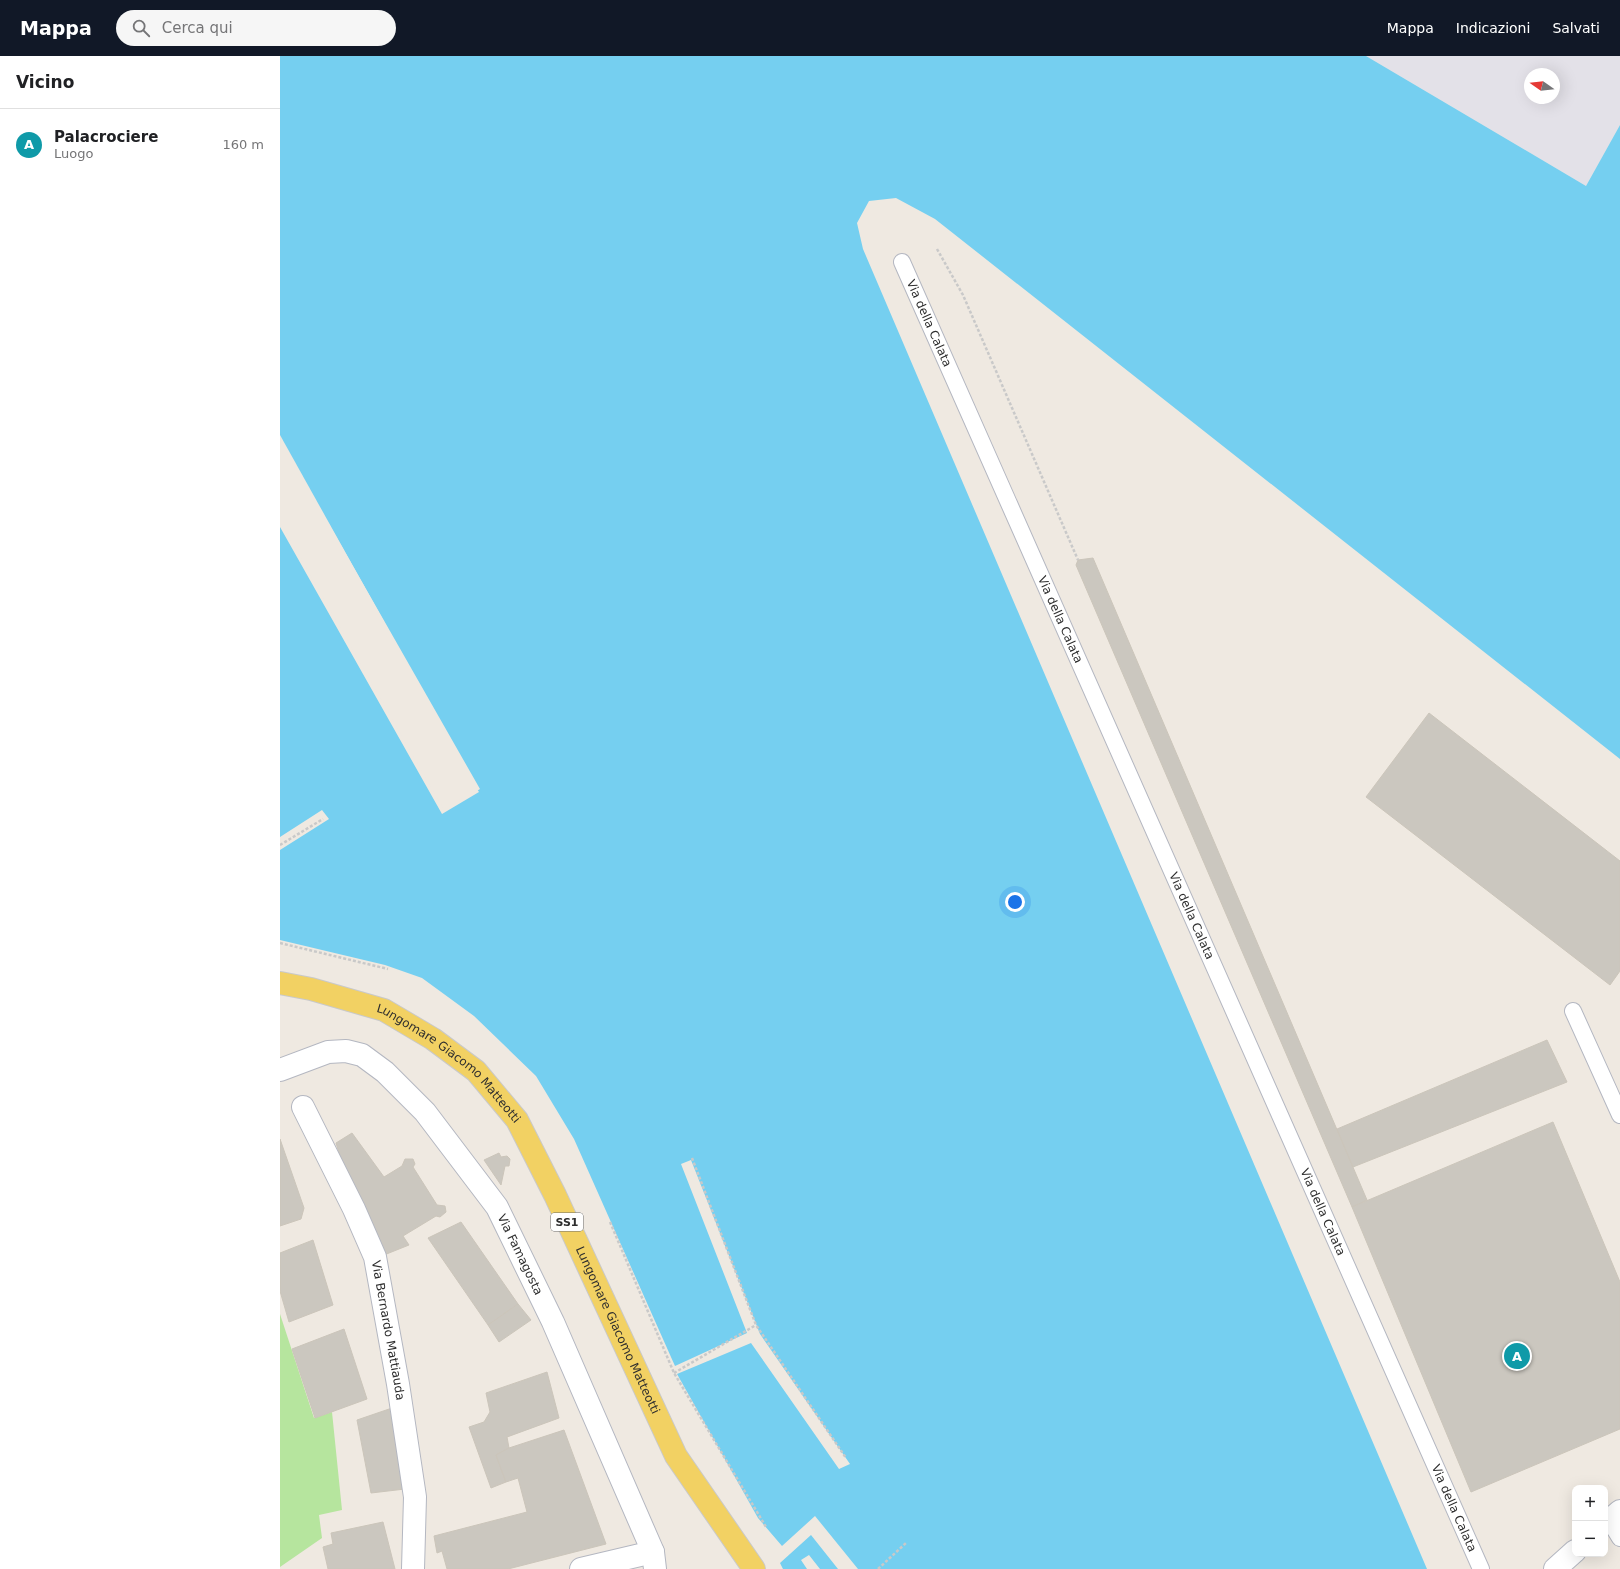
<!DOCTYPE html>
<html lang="it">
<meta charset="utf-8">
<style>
body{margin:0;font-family:"DejaVu Sans",sans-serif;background:#f6f6f6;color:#202124}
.controls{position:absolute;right:12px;bottom:12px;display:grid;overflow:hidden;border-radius:8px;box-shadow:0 4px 16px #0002}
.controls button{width:36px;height:36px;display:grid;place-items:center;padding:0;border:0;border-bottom:1px solid #e0e0e0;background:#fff;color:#202124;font:20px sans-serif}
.compass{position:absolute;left:1244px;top:12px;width:36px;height:36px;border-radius:50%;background:#fff;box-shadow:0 4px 16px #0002;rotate:284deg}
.you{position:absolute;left:735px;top:846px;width:14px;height:14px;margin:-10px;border:3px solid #fff;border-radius:50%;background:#1a73e8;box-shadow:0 0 0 6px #1a73e833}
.badge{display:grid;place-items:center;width:26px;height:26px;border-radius:50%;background:#111827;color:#fff;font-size:13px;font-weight:700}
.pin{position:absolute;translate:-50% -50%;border:2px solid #fff;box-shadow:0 1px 4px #0006}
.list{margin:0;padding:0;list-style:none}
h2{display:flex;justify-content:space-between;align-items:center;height:52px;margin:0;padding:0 16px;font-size:17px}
h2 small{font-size:13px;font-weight:400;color:#757577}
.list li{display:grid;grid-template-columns:26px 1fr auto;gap:12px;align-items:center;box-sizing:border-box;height:72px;padding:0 16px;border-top:1px solid #e0e0e0}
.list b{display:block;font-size:15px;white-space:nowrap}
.list p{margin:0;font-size:13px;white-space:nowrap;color:#757577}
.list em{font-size:13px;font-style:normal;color:#757577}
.icon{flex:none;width:22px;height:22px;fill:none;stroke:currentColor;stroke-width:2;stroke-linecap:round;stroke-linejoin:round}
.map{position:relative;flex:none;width:1340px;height:1513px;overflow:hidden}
header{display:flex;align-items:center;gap:24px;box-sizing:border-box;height:56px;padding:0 20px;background:#111827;color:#fff}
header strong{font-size:19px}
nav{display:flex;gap:22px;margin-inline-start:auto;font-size:14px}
.search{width:280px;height:36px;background:#f6f6f6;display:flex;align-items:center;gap:10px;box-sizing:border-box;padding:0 14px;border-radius:22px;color:#757577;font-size:15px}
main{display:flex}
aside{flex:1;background:#fff}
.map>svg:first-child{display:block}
.industrial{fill:#e3e1e8;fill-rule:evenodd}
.green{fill:#b6e59e}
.water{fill:#75cff0}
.pier{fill:#efe9e1}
.building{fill:#cbc7bf;stroke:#cbc5ba}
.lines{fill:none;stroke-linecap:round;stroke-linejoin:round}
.lane-casing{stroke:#b4b7c1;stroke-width:18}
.street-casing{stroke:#b4b7c1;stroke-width:24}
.secondary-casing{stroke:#b4b7c1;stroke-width:24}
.primary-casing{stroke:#c9c9c9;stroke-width:24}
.path{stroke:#c9c9c9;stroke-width:2.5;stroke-dasharray:3 2;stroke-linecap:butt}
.lane{stroke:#fff;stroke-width:16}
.street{stroke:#fff;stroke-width:22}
.secondary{stroke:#fff;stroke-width:22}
.primary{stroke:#f2d163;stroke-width:22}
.labels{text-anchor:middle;stroke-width:3.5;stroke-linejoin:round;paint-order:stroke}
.shield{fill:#fff;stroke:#6d6d6d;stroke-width:1}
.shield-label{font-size:11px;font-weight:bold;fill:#2e2e2e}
.street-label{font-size:12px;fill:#2e2e2e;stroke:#fff}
</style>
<header>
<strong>Mappa</strong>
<div class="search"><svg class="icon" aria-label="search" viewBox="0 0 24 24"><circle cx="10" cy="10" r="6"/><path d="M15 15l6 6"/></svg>Cerca qui</div>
<nav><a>Mappa</a><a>Indicazioni</a><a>Salvati</a></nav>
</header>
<main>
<aside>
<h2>Vicino<small></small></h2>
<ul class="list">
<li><span class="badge" style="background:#0f9aa8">A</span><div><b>Palacrociere</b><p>Luogo</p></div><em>160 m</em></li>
</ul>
</aside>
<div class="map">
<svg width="1340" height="1513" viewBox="0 0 1340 1513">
<rect width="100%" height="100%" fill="#efe9e1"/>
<path class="industrial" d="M1086 0H1340V69L1306 130ZM1250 18H1274V42H1250Z"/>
<path class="green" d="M0 1258 34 1362 52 1356 62 1454 39 1459 42 1482 0 1511Z"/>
<g class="water">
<path d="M0 0H1086L1306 130 1340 69V703L655 163 616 142 589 145 577 167 583 193 1147 1513H578L535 1460 502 1490 478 1462 397 1318 471 1287 559 1413 570 1408 480 1278 411 1104 401 1108 467 1277 395 1310 294 1083 256 1020 194 960 142 922 105 909 0 884V794L49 763 42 754 0 781V467L164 755 200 733 0 382Z"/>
<path d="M531 1479 558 1513H540L529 1499 521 1504 527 1513H503L500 1507Z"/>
</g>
<g class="pier">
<path d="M0 379 170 684 0 386Z"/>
<path d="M0 465 164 753 197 733 199 736 162 758 0 471Z"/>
</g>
<g class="building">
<path d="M813 502 1087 1144 1072 1151 796 509 798 504Z"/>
<path d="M1149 657 1340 805V915L1330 929 1086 741Z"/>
<path d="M1267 984 1287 1026 1073 1111 1057 1073Z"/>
<path d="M1273 1066 1340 1226V1373L1191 1436 1072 1151Z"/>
<path d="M72 1077 104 1121 122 1110 125 1103H133L135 1108 133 1111 157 1149 165 1150 166 1156 160 1161 156 1160 123 1180 129 1189 104 1199 74 1145 56 1087Z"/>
<path d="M0 1083 24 1152 21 1163 0 1170Z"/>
<path d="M219 1097 221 1101 227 1100 230 1103 229 1110H225L221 1129 204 1104Z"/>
<path d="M181 1166 238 1248 208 1269 148 1182Z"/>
<path d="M33 1184 53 1249 9 1266 0 1235V1197Z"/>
<path d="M238 1248 251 1264 219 1286 208 1269Z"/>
<path d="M64 1273 87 1343 35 1362 12 1293Z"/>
<path d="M267 1316 279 1362 227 1381 229 1392 216 1399 226 1426 211 1432 189 1371 204 1366 210 1356 206 1337Z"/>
<path d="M115 1351 125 1433 91 1437 77 1364Z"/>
<path d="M284 1374 326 1488 228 1513H167L162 1495 157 1497 154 1480 247 1456 238 1422 226 1426 216 1399 229 1392Z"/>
<path d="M103 1466 115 1513H48L43 1491 53 1488 51 1477Z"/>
</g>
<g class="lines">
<defs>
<g id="lane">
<path id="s1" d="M622 206 1201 1513"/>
<path d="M1293 955 1340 1059"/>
<path d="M1329 1464 1340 1482"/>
</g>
<g id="street">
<path id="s2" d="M23 1051 74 1153 95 1201 118 1328 135 1441 133 1513"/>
<path d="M1325 1468 1340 1455"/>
<path d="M301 1513 373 1496"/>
<path d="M1275 1513 1295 1495"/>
</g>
<g id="secondary">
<path id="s3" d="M0 1014 48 996 66 995 82 999 105 1016 145 1056 217 1151 273 1266 373 1496 375 1513"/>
</g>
<g id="primary">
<path id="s4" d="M0 927 31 933 104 954 153 983 196 1015 237 1064 275 1139 396 1400 474 1513"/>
</g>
</defs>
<use href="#lane" class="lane-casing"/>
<use href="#street" class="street-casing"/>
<use href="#secondary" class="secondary-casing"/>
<use href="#primary" class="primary-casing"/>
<g class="path">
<path d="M657 193 683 239 798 504"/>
<path d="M0 789 43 763"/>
<path d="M0 887 108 913"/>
<path d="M412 1102 476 1269 566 1402"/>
<path d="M330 1166 394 1317 486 1471"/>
<path d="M394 1317 476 1269"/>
<path d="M598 1513 627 1486"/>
</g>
<use href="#lane" class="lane"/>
<use href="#street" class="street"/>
<use href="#secondary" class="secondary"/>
<use href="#primary" class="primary"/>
</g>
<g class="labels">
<rect class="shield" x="271" y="1157" width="32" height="18" rx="3"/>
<g class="shield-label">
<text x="287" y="1170">SS1</text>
</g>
<g class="street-label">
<text dy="4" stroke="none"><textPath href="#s1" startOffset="67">Via della Calata</textPath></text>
<text dy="4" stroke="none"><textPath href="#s1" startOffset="391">Via della Calata</textPath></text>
<text dy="4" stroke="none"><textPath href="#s1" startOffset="715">Via della Calata</textPath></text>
<text dy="4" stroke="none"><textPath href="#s4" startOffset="192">Lungomare Giacomo Matteotti</textPath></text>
<text dy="4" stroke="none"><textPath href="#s1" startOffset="1039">Via della Calata</textPath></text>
<text dy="4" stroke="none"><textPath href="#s3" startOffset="343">Via Famagosta</textPath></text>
<text dy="4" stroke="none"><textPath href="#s2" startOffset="241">Via Bernardo Mattiauda</textPath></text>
<text dy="4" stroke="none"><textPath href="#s4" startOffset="515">Lungomare Giacomo Matteotti</textPath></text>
<text dy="4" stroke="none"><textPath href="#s1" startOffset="1363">Via della Calata</textPath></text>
</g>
</g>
</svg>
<div class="controls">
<button>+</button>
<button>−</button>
</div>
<svg class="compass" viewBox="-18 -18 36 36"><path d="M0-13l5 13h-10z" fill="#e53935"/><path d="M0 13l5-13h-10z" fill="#757577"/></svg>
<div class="you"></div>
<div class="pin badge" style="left:1237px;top:1300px;background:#0f9aa8">A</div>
</div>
</main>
